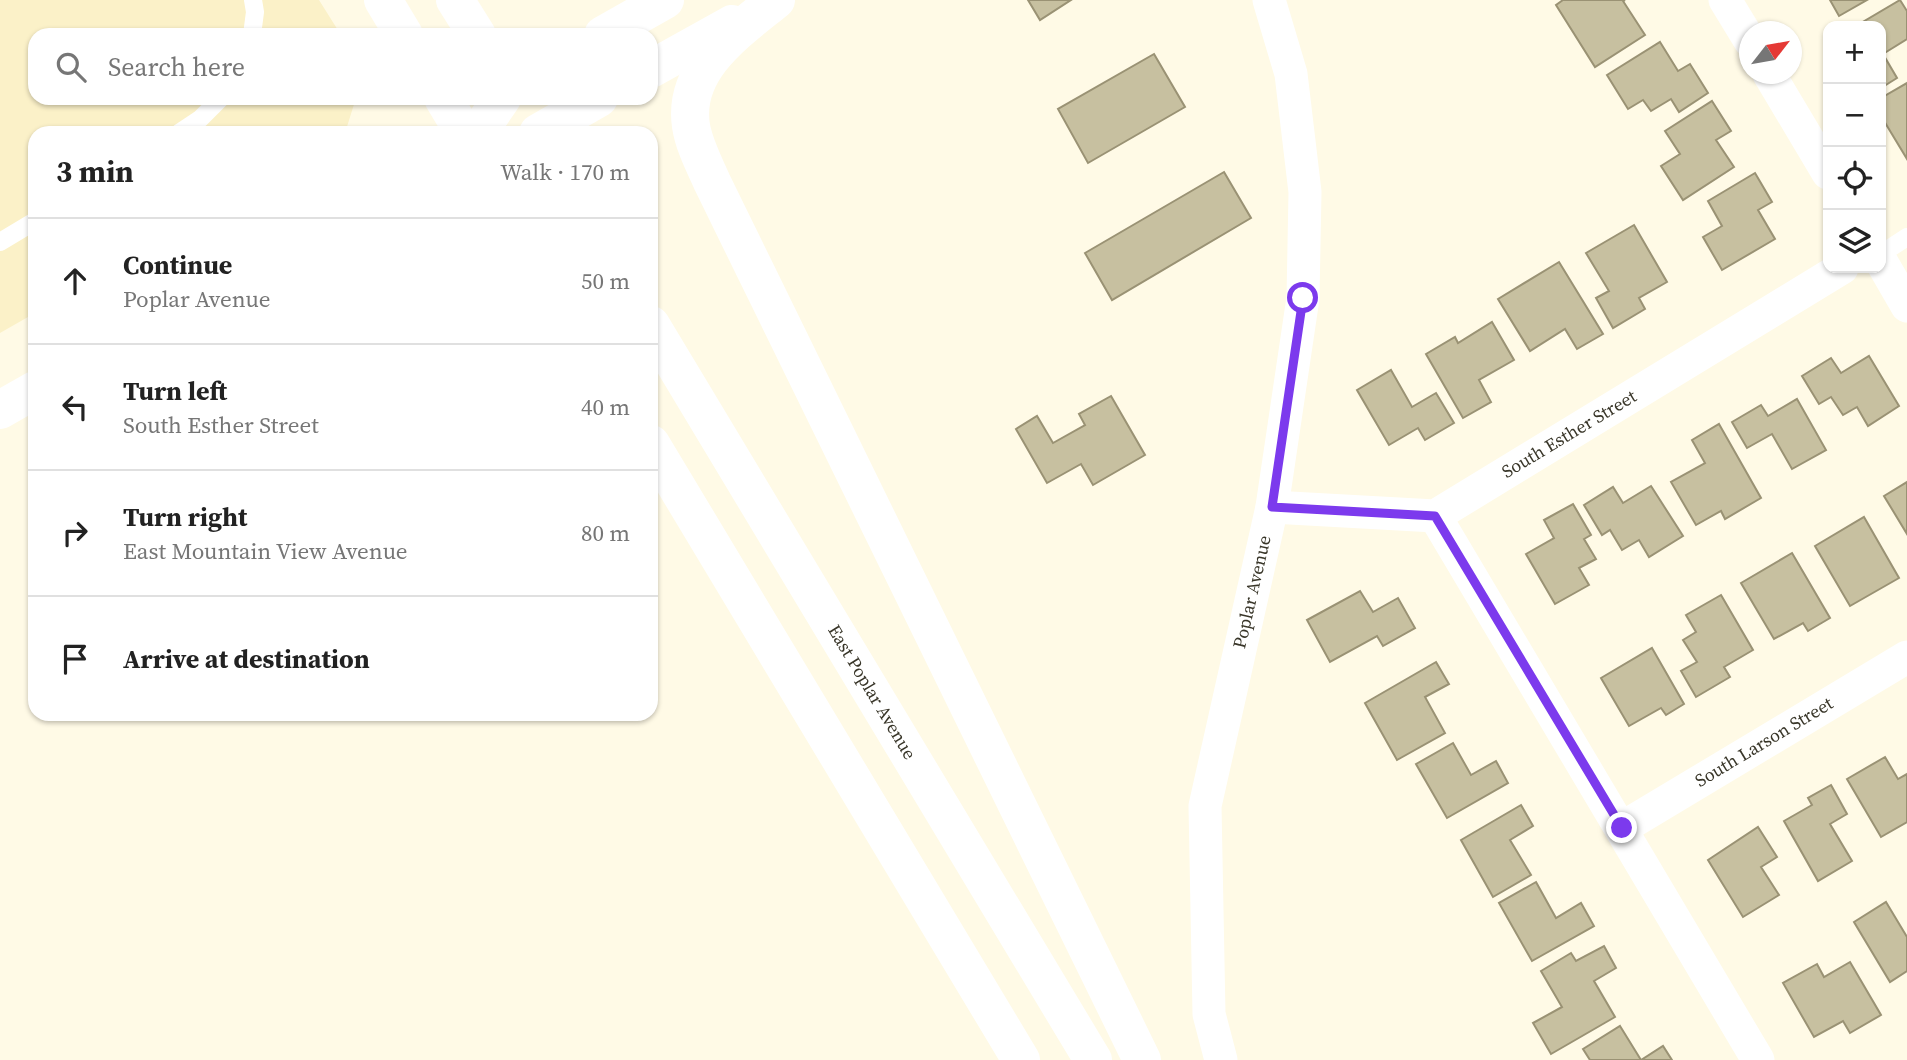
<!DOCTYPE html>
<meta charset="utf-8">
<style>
body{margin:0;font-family:"Source Serif 4",serif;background:#f2f2f2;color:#222}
.controls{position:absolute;right:21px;top:21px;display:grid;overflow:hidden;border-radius:14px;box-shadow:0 2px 5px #0004}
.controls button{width:63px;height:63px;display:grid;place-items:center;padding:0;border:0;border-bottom:2px solid #e0e0e0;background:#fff;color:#222;font:35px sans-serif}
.compass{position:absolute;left:1739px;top:21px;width:63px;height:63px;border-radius:50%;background:#fff;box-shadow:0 2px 5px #0004;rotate:59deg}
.stop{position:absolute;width:21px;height:21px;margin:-16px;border:5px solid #7c3aed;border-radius:50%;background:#fff}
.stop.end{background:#7c3aed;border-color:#fff;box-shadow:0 2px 7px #0008}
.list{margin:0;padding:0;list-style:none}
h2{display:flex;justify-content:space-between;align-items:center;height:91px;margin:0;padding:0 28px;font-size:30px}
h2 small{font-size:23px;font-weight:400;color:#767676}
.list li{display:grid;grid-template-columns:46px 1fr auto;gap:21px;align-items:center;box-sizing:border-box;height:126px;padding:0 28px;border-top:2px solid #e0e0e0}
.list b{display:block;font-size:26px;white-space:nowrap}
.list p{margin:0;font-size:23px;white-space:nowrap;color:#767676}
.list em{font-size:23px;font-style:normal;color:#767676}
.icon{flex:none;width:38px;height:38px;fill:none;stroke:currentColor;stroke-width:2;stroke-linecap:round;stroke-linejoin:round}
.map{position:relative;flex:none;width:1907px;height:1060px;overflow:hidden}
.search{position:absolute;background:#fff;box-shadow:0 2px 5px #0004;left:28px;top:28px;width:630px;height:77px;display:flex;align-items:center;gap:18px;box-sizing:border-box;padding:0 24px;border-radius:21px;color:#767676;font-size:26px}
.panel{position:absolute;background:#fff;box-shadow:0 2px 5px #0004;left:28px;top:126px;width:630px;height:595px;border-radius:21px}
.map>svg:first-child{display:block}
.built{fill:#fbf1c8}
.building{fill:#c7c0a0;stroke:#9a9274;stroke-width:2}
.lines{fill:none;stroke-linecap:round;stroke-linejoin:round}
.service{stroke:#fff;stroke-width:18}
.minor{stroke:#fff;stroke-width:33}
.secondary{stroke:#fff;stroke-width:38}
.route{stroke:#7c3aed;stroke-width:9}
.labels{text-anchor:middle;stroke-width:7;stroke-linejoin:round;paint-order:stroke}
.street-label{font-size:18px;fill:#393629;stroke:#fff}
</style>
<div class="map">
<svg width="1907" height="1060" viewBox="0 0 1907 1060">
<rect width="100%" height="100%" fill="#fffae6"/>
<path class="built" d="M0 0H319L341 35H35V98H356L345 133H35V313L0 333Z"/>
<g class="building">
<path d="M1028 0H1071L1040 20Z"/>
<path d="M1563 0H1625L1623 1 1645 35 1595 67 1556 5Z"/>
<path d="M1830 0H1867L1839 16Z"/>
<path d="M1900 0 1907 11V39L1883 54 1897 78 1881 88V26H1856Z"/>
<path d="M1660 42 1678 71 1690 64 1708 93 1679 112 1671 99 1651 111 1643 100 1628 109 1607 75Z"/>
<path d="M1154 54 1185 107 1088 163 1058 109Z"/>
<path d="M1907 83V159L1881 116V98Z"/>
<path d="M1712 101 1731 131 1716 140 1734 167 1683 200 1661 166 1680 154 1665 131Z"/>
<path d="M1224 172 1251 218 1112 300 1085 253Z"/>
<path d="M1755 173 1772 202 1758 210 1775 239 1722 270 1703 237 1722 226 1708 201Z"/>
<path d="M1634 225 1667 282 1639 298 1645 309 1613 328 1596 298 1609 291 1586 253Z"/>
<path d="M1559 262 1603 334 1577 349 1565 329 1530 351 1498 299Z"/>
<path d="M1492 322 1514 360 1479 380 1491 402 1463 418 1426 354 1455 337 1458 343Z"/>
<path d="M1869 356 1899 406 1868 426 1857 407 1843 415 1831 397 1819 404 1802 376 1831 358 1841 373Z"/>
<path d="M1391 370 1412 407 1436 393 1454 423 1425 440 1418 428 1389 445 1357 390Z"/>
<path d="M1111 396 1145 455 1093 485 1081 464 1047 483 1016 429 1037 416 1053 443 1085 425 1079 414Z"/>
<path d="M1797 399 1826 450 1792 469 1772 434 1747 448 1732 422 1761 405 1768 416Z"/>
<path d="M1719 424 1761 498 1725 519 1721 511 1696 525 1671 482 1705 463 1692 440Z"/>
<path d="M1907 482V534L1884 496Z"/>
<path d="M1651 486 1683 536 1649 557 1639 540 1622 550 1610 530 1602 535 1584 505 1613 487 1623 503Z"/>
<path d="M1573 504 1591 535 1584 539 1596 559 1579 568 1589 585 1555 604 1526 554 1554 538 1544 520Z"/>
<path d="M1864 517 1899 578 1850 606 1815 546Z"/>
<path d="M1792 553 1830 618 1808 631 1803 623 1774 639 1741 583Z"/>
<path d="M1360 591 1373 612 1398 598 1415 628 1383 646 1377 636 1330 662 1307 620Z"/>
<path d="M1721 595 1753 650 1724 667 1730 677 1696 697 1681 671 1697 662 1683 640 1696 632 1686 615Z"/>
<path d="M1652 648 1684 704 1666 715 1661 708 1629 726 1601 678Z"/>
<path d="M1436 662 1449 684 1425 697 1445 733 1397 760 1365 703Z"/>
<path d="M1453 743 1471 775 1496 761 1508 783 1447 818 1416 764Z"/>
<path d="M1885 757 1898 779 1907 774V822L1881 837 1847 779Z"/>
<path d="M1831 785 1847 814 1830 824 1852 861 1818 881 1784 821 1812 805 1808 798Z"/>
<path d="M1521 805 1533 826 1510 840 1531 875 1493 897 1461 840Z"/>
<path d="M1758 827 1777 857 1761 867 1779 895 1743 917 1708 860Z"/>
<path d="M1536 882 1556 918 1581 903 1594 926 1532 961 1499 903Z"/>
<path d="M1886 902 1907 937V971L1890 982 1854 922Z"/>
<path d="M1604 946 1616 968 1594 981 1615 1017 1551 1054 1533 1023 1562 1007 1541 971 1571 953 1576 961Z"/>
<path d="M1850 962 1881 1015 1850 1033 1843 1021 1814 1037 1783 983 1817 964 1824 977Z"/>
<path d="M1620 1026 1641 1060 1663 1046 1672 1060H1590L1583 1049Z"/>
</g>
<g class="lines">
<g class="service">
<path d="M252 35 255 12 253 0"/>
<path d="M179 133 200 119 221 98"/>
<path d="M0 242 35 221"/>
<path d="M1881 254 1907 237"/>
</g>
<g class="minor">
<path d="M1725 0 1750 41"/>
<path d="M1769 74 1828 173"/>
<path d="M1881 261 1907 306"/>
<path d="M1272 507 1435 516 1842 268"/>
<path d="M1435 516 1758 1060"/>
<path d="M1622 828 1907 657"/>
<path d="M1221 1060 1209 1014 1205 806 1272 507 1303 298 1305 192 1291 74 1269 0"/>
</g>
<g class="secondary">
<path d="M383 0 404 35"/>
<path d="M455 0 477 35"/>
<path d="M776 0C738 31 682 68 691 126 694 145 704 164 712 182L1142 1060"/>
<path d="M603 35 665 0"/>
<path d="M651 69 732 24"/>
<path d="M443 98 464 133"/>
<path d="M478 133 502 98"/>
<path d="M538 133 599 98"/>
<path d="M651 325 1093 1060"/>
<path d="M0 410 35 390"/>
<path d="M651 444 1021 1060"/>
</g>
</g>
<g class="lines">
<path class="route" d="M1303 298 1272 507 1435 516 1622 828"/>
</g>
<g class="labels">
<g class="street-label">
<text transform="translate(1569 434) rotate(-31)" y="6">South Esther Street</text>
<text transform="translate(1252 592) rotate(-77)" y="6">Poplar Avenue</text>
<text transform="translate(872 692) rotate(59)" y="6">East Poplar Avenue</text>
<text transform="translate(1764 742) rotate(-31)" y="6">South Larson Street</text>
</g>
</g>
</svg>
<div class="controls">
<button>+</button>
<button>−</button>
<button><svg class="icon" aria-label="locate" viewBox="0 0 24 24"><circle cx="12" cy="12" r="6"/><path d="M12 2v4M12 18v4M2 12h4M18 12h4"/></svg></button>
<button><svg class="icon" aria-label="layers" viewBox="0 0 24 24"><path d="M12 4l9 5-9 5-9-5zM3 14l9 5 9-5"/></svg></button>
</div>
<svg class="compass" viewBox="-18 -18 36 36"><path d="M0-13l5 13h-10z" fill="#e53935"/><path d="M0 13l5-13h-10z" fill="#767676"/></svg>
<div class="stop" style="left:1303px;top:298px"></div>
<div class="stop end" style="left:1622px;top:828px"></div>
<div class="search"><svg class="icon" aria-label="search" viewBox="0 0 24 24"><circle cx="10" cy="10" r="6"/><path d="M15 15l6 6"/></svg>Search here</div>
<section class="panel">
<h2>3 min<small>Walk · 170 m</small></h2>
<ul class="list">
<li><svg class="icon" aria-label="ahead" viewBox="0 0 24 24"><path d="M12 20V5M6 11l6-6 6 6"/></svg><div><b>Continue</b><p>Poplar Avenue</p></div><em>50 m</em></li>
<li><svg class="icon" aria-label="left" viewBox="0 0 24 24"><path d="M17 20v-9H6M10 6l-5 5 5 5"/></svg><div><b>Turn left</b><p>South Esther Street</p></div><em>40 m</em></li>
<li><svg class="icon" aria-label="right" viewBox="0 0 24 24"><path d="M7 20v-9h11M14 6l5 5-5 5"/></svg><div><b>Turn right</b><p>East Mountain View Avenue</p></div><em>80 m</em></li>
<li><svg class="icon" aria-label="arrive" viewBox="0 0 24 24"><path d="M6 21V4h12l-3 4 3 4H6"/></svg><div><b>Arrive at destination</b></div></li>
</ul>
</section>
</div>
